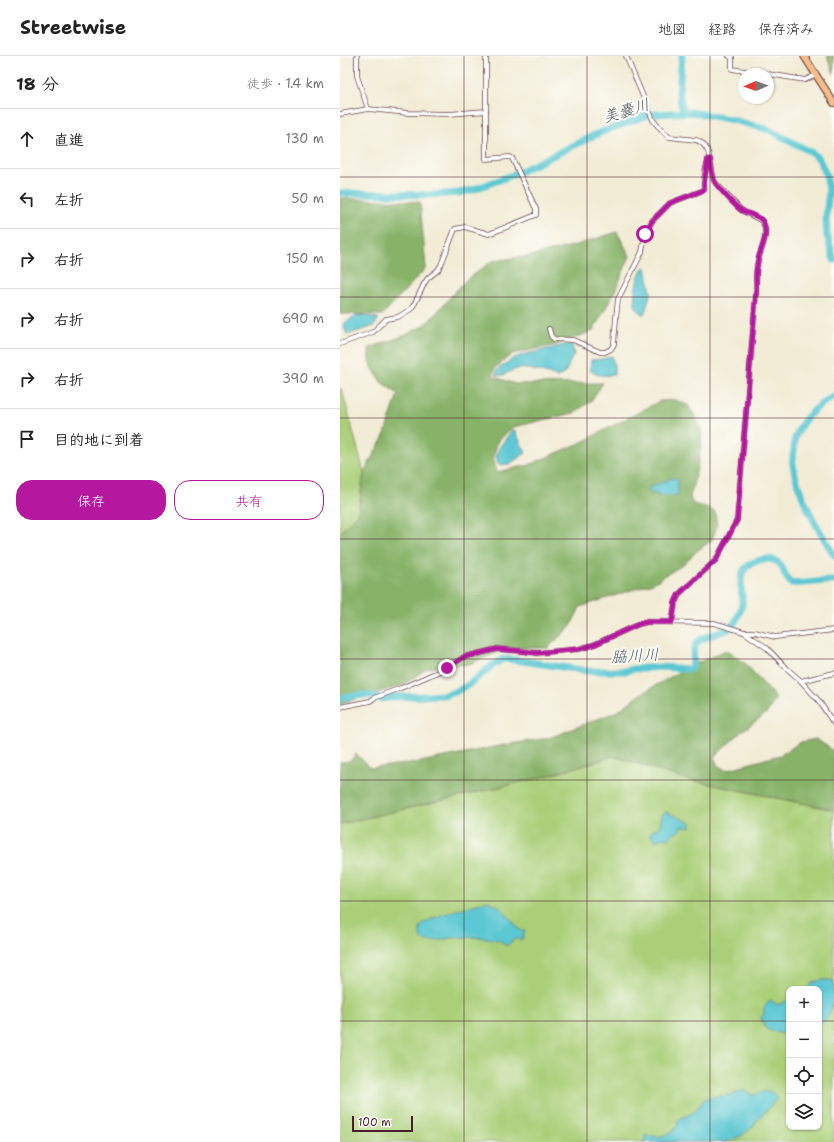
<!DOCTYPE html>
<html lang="ja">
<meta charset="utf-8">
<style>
body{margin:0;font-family:"Shantell Sans","Klee One",sans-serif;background:#f6f6f6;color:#222}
.controls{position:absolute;right:12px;bottom:12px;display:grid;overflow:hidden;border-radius:8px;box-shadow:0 1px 3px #0004}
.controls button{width:36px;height:36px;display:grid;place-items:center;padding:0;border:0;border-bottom:1px solid #e0e0e0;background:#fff;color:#222;font:20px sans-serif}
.compass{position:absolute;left:398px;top:12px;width:36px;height:36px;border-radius:50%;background:#fff;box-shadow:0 1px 3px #0004;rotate:268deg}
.scale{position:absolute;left:12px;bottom:10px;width:61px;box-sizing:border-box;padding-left:4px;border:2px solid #4a1f2b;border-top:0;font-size:11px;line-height:14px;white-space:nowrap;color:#4a1f2b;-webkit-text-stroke:3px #fdfcf7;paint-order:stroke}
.stop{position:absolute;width:12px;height:12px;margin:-9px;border:3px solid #b5179e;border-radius:50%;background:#fff}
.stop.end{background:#b5179e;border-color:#fff;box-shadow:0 1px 4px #0008}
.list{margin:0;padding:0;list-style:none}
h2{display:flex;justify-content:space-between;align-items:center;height:52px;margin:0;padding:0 16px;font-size:17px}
h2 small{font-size:13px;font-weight:400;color:#767676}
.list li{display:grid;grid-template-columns:26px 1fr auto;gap:12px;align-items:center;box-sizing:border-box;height:60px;padding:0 16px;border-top:1px solid #e0e0e0}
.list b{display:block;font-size:15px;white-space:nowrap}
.list em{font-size:13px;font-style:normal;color:#767676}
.actions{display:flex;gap:8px;padding:12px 16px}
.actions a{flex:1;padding:9px 0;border:1px solid #b5179e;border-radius:16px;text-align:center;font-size:14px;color:#b5179e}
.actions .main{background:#b5179e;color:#fff}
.icon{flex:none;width:22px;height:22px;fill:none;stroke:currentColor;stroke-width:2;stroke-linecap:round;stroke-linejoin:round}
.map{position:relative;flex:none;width:494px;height:1086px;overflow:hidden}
header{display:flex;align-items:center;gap:24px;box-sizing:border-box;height:56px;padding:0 20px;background:#fff;border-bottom:1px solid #e0e0e0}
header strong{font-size:19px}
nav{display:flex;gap:22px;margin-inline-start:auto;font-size:14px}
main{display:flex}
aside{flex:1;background:#fff}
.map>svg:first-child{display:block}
.green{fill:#aacf78;stroke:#7a7752;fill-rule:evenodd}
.forest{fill:#87b268;stroke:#68684a}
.water{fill:#5cc8d3;stroke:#53747f}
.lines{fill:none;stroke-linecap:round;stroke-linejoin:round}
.river{stroke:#5cc8d3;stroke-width:7}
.street-casing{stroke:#633e45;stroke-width:5.5}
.primary-casing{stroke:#633e45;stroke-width:8}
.street{stroke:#fff;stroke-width:4}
.primary{stroke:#f7bd88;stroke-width:6}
.route{stroke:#b5179e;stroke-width:5}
.grid{fill:none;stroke:#4a1f2b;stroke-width:1;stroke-opacity:0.55}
.labels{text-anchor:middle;stroke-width:4;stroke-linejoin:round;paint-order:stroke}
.water-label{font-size:16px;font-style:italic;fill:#505a66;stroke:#fdfcf7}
</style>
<header>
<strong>Streetwise</strong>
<nav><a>地図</a><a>経路</a><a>保存済み</a></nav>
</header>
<main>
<aside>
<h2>18 分<small>徒歩 · 1.4 km</small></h2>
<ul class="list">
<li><svg class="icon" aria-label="ahead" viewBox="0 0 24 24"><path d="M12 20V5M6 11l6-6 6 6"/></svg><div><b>直進</b></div><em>130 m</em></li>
<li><svg class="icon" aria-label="left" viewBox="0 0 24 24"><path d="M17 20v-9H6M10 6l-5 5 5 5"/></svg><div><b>左折</b></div><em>50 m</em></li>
<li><svg class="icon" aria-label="right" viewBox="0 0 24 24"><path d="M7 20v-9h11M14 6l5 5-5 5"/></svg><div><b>右折</b></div><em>150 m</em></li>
<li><svg class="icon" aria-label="right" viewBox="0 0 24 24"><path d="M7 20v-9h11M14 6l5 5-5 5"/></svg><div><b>右折</b></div><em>690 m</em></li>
<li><svg class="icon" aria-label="right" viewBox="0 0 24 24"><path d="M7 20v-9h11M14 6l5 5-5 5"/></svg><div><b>右折</b></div><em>390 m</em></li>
<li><svg class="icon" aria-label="arrive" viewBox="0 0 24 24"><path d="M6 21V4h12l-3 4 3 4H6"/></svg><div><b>目的地に到着</b></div></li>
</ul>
<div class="actions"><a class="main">保存</a><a>共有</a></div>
</aside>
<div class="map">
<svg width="494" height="1086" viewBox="0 0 494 1086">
<rect width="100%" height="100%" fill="#fdfcf7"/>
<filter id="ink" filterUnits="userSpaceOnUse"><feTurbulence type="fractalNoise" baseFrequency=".025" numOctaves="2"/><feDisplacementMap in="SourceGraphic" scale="8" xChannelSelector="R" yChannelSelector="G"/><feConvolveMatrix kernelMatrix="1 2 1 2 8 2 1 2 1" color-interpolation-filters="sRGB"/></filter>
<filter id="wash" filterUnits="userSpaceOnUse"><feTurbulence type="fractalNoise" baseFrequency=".012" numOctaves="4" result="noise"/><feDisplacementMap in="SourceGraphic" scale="16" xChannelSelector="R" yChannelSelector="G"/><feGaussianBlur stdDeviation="0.9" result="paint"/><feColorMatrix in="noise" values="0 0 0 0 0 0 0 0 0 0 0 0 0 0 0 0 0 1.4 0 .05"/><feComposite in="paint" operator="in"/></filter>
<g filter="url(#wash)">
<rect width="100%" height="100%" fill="#f2ecd6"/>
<g class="green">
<path d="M0 332 2 334 24 416 18 458 0 477Z"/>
<path d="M274 700 345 723 494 754V1086H0V768L203 721ZM449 933H479V1071H449Z"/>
</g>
<g class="forest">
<path d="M487 0H494V18Z"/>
<path d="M0 142 80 146 86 212 42 259 0 258Z"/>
<path d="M277 176 290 200 274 237 253 275 215 289 172 298 155 312 153 320 175 328 263 327 251 345 234 357 173 371 158 385 153 401 157 416 189 409 240 387 320 345 335 344 348 349C353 357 358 364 361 374 364 387 354 426 350 441L353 448 366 451 375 456 377 469 372 484 357 495 341 510 313 527 240 551 231 570 208 592H169L129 608 88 612 61 630 8 645 0 649V477L18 458 24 416 44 380 58 338 41 326 29 306V292L64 280 86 268 125 225 152 205 190 200 233 190Z"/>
<path d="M386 594 406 608 436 642 427 657 402 675 374 701 378 710 386 714 440 699 461 686 476 683 494 695V752L491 753 345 723 274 700 203 721 0 768V706L10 705 16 698 31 712 80 706 164 689 209 682 278 655 299 639 346 612Z"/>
</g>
<g class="water">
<path d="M304 211 306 212 311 236 305 256 304 258H302C299 255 295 252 295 247 293 240 298 216 304 211Z"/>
<path d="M17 259 38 262V264L34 270 7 279 3 268Z"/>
<path d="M229 288 232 289 234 299C227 307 229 318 217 321 204 317 190 311 177 313 169 315 164 321 156 319L157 314 174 302 182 299Z"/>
<path d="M272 300 274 309V319C266 320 256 320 250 314L251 304 262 303Z"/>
<path d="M172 374 175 375 186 397 169 408 159 409 156 401 159 392Z"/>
<path d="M333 422 338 423V439C329 440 315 440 308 435L310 431Z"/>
<path d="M326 756 351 767V771L349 772 341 770 340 774 331 780 328 784 324 782 316 784 310 780C309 773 317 775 320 769 321 766 321 762 322 759Z"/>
<path d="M148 845 160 851 181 875H185L182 883 180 884 176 882 166 890C165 889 164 887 162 886 154 880 122 881 112 882 102 883 90 888 81 883 80 879 79 874 81 870 87 861 135 849 148 845Z"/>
<path d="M482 924H490L494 927C494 948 494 956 479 971V933H467L473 926Z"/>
<path d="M431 944 437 949 447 945H449V980L426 973 421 962 424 958C423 952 425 947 431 944Z"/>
<path d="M405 1034 410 1038 415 1039C422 1035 432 1032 437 1042L429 1052 419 1061 413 1071 401 1080 386 1086H302L306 1082 305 1079C317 1082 337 1081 338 1064L354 1056 365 1043 369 1041 391 1039Z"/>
</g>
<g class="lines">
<g class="river">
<path d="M342 0 339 36 343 57"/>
<path d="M0 137 89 139 119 137 132 134 175 118 259 77 305 60 315 58 351 56 393 64 429 74 471 96 479 103 486 119 489 134 486 162 487 179 494 204"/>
<path d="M494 340C477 350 462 362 455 382 454 385 454 390 454 394 453 399 452 404 453 409 458 440 478 473 494 499"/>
<path d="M0 642C14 640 28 636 41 643L53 641 105 639 115 636 128 629 153 609 163 603 176 604 248 615H286L293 613 321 611 348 613 352 612C354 605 352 594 356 588 365 576 387 580 395 566 398 560 401 555 402 549 403 538 399 528 402 518 406 506 428 498 439 507 444 512 446 525 451 527 457 529 484 524 494 525"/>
</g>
</g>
</g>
<g filter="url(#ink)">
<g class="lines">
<defs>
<g id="street">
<path d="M17 0V20L28 53"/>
<path d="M389 0 392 1V13L425 18"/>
<path d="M428 18 465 24 476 19"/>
<path d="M0 58 28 53 68 57 109 58 146 55"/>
<path d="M209 273 211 280 214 283 233 284 260 296H265L271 293 274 288 276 262 278 243 302 196 305 178 312 165 330 147 364 134C364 126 364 118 366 111 367 108 369 104 369 101 369 94 363 86 356 84L329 81 317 69 313 64 286 0"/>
<path d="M0 287V288L33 276 46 263 58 261 71 253 75 247 84 228 88 222 98 214 101 209 115 173 125 171 149 178 196 159V153L172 102 170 101 146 103V0"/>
<path d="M332 566 335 547 339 538 376 504 397 464 416 238C417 229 415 219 417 210 419 194 431 180 422 165L401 154 384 136 374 125 370 103H368"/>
<path d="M404 576 427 592 443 609 461 625 479 645 494 668"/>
<path d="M461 625 494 617"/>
<path d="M0 651 30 645 34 642 61 632 107 612 124 601 157 593 181 595 197 597 239 593 253 589 299 568 307 566 374 567 404 576H415L435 581 494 574"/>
</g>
<path id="primary" d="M464 0 494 47"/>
</defs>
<use href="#street" class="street-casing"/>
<use href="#primary" class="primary-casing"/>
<use href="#street" class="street"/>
<use href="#primary" class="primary"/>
</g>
</g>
<g class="lines" filter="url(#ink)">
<path class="route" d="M107 612 124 601 157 593 181 595 197 597 239 593 253 589 299 568 307 566H332L335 547 339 538 376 504 397 464 416 238C417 229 415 219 417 210 418 196 429 183 424 168 421 159 408 159 401 154 396 151 376 130 374 124 372 118 371 110 370 103H368L364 126V134L330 147 312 165 305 178"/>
</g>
<path class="grid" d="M124 0V1086M247 0V1086M370 0V1086M0 121H494M0 241H494M0 362H494M0 483H494M0 603H494M0 724H494M0 845H494M0 965H449M479 965H494"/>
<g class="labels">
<g class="water-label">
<text transform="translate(286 54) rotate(-16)" y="6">美嚢川</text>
<text transform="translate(295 599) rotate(-3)" y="6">脇川川</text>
</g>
</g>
</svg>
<div class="controls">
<button>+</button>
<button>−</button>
<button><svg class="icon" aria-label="locate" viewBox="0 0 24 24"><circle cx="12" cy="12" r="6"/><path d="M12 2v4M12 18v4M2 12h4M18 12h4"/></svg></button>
<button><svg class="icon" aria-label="layers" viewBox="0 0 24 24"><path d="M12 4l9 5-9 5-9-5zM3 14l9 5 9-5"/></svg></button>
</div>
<svg class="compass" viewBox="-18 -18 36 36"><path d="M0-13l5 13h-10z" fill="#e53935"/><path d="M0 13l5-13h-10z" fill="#767676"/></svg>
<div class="scale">100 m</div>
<div class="stop" style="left:305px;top:178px"></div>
<div class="stop end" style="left:107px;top:612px"></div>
</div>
</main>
